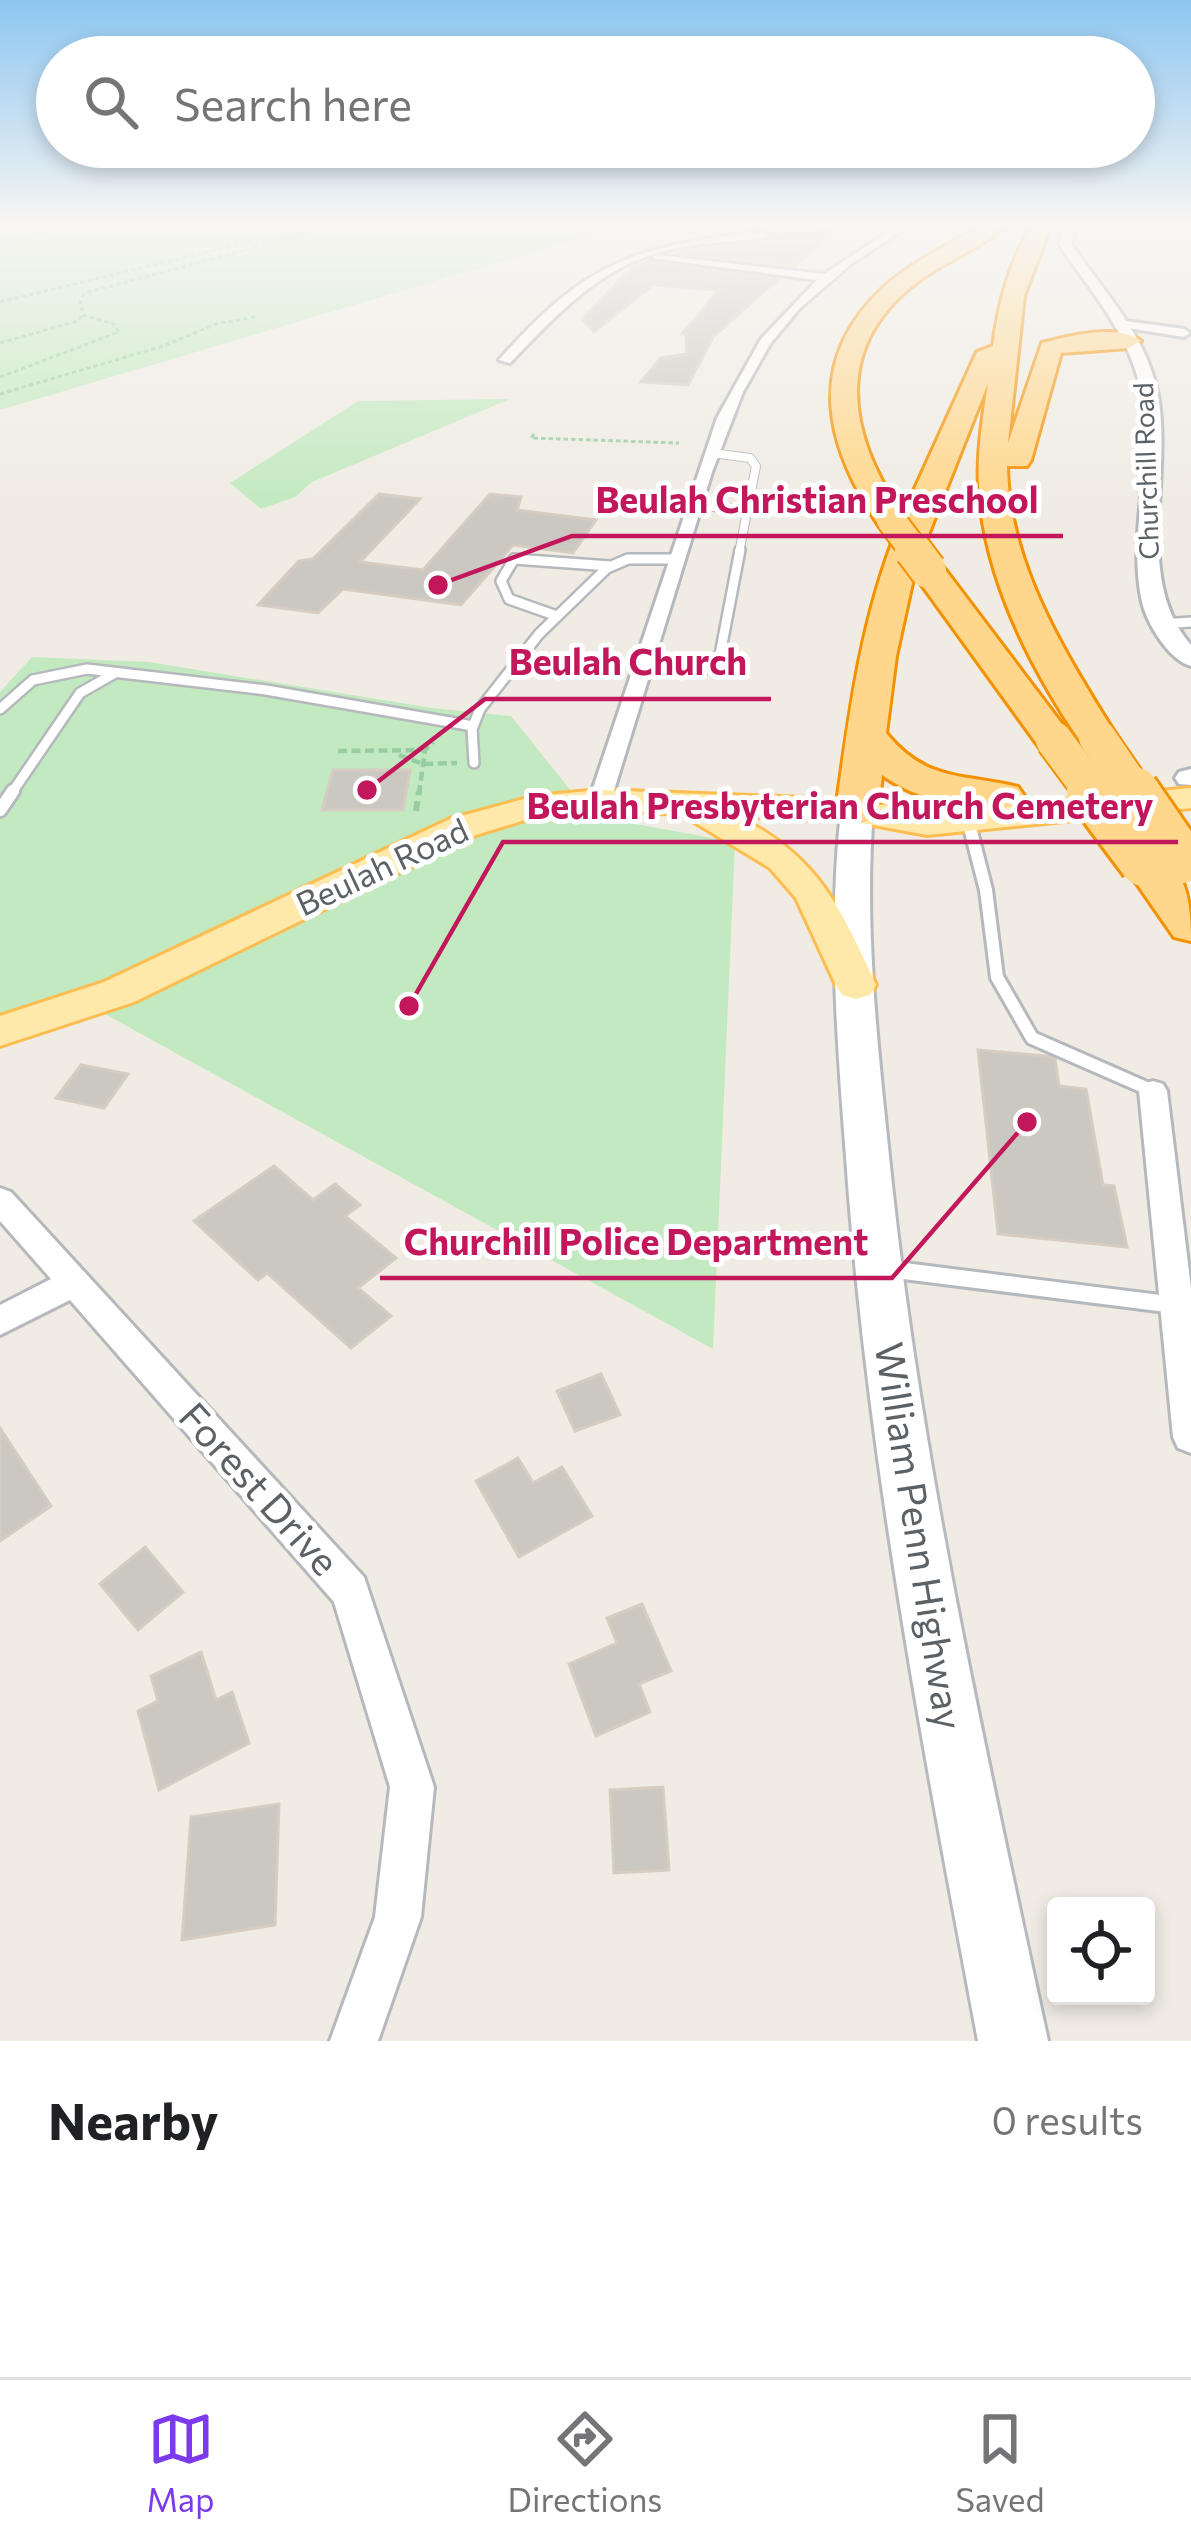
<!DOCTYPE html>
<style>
body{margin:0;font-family:Commissioner,sans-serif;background:#f2f2f2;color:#202124}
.controls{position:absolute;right:36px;bottom:36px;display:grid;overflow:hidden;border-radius:12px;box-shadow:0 6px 18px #0003}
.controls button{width:108px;height:108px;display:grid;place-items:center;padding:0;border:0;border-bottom:3px solid #e0e0e0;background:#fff;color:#202124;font:60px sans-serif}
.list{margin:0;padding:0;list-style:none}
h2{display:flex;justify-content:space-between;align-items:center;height:156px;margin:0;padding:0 48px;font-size:51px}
h2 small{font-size:39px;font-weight:400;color:#757577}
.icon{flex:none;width:66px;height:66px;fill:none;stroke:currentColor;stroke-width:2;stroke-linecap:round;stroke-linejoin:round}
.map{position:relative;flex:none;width:1191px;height:2041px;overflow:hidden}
.search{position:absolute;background:#fff;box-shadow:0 6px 18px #0003;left:36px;right:36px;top:36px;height:132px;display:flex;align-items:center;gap:30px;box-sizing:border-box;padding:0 42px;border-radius:66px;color:#757577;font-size:45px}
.sheet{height:336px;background:#fff}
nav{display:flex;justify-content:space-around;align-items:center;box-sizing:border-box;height:168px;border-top:3px solid #e0e0e0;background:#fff;font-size:33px;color:#757577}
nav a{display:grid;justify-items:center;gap:6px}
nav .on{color:#7c3aed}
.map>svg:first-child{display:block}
.green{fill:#c2e9bf}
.building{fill:#cbc7c1;stroke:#d5cdc2;stroke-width:3}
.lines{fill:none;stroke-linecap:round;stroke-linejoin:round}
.service-far3-casing{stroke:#b5b8bc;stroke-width:10}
.service-far2-casing{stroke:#b5b8bc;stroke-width:14}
.service-far1-casing{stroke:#b5b8bc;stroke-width:18}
.service-casing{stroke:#b5b8bc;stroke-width:22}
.minor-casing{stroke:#b5b8bc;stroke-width:6}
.tertiary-casing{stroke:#b5b8bc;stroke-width:6}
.secondary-casing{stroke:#b6babf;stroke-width:6}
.primary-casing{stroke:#fdbd50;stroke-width:6}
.motorway-casing{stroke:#f49100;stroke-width:6}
.path-far2{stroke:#98cda3;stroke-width:3;stroke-dasharray:4.5 3;stroke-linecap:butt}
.path-far1{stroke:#98cda3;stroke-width:4.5;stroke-dasharray:9 4.5;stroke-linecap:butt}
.path{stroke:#98cda3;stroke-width:6;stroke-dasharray:10 6;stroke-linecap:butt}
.service-far3{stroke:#fff;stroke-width:8}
.service-far2{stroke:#fff;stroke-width:9}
.service-far1{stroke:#fff;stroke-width:12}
.service{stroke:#fff;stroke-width:16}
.minor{fill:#fff;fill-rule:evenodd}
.tertiary{fill:#fff;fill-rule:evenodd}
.secondary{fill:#fff;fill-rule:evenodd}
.primary{fill:#ffe9aa;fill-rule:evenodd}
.motorway{fill:#ffd78c;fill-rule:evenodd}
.motorway-bridge-far2-casing{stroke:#f49100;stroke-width:32;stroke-linecap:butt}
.motorway-bridge-far1-casing{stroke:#f49100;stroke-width:40;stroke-linecap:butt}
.motorway-bridge-casing{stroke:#f49100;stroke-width:54;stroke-linecap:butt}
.motorway-bridge-far2{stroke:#ffd78c;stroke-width:28}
.motorway-bridge-far1{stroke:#ffd78c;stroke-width:36}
.motorway-bridge{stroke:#ffd78c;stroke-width:48}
.labels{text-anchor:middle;stroke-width:10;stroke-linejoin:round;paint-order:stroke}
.far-street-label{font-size:27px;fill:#5c6166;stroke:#fff}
.street-label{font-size:33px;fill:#5c6166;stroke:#fff}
.near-street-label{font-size:39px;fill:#5c6166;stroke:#fff}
.leader{fill:none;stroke:#c2185b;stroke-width:4.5}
.callout-dot{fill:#c2185b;stroke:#fff;stroke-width:4.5}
.callout-label{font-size:36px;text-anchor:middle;font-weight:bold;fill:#c2185b;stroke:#fff;stroke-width:10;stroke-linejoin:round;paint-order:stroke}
</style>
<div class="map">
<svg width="1191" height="2041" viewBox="0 0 1191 2041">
<rect width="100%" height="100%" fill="#f0ece4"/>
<g class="green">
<path d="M0 225H645L615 228 0 410Z"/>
<path d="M510 399 312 482 295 497 261 509 230 483 358 401Z"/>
<path d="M32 657 149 662 432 708 511 716 591 816 735 842 713 1349 74 997 0 1014V692Z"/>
</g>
<g class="building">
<path d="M839 228 795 266 677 253 769 240 770 231Z"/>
<path d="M649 261 651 262 778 279 713 337 688 385 641 382 661 358 687 354 686 334H682L719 290 653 285 594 332 582 319 632 268Z"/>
<path d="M379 494 420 499 360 562 423 570 490 494 521 497 517 510 596 520 573 553 513 545 461 605 343 589 318 613 258 605 299 561 313 559Z"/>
<path d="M333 770H410L403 810H322Z"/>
<path d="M978 1050 1046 1056 1055 1059 1059 1086 1086 1089 1103 1185 1114 1186 1127 1247 998 1234Z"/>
<path d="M81 1065 128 1074 104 1108 56 1098Z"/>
<path d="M274 1166 313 1200 335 1184 360 1205 345 1216 396 1258 358 1288 391 1316 351 1348 267 1273 258 1280 194 1221Z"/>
<path d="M601 1374 620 1415 575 1431 557 1391Z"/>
<path d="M0 1428 51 1506 0 1541Z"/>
<path d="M518 1458 533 1483 562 1467 592 1516 519 1557 476 1481Z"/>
<path d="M145 1547 183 1592 138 1630 100 1584Z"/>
<path d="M642 1604 671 1671 639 1684 650 1712 596 1736 569 1664 617 1643 607 1618Z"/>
<path d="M201 1652 216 1700 232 1692 249 1743 159 1790 138 1711 158 1701 151 1676Z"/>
<path d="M663 1787 669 1870 614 1873 610 1790Z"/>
<path d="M279 1804 275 1925 182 1940 191 1817Z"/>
</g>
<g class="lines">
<defs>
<g id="service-far3">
<path d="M712 453 750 458 756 466 739 553"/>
<path d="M694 506 748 509"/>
</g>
<g id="service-far2">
<path d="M557 616 509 599 501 581 514 559 610 566"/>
<path d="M1162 624 1191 622"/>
<path d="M642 668 697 671 718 665 740 550"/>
<path d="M0 709 33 680 87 669 266 690 473 726"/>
<path d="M474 763 472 729 480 709 539 634 607 568 628 559H677"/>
<path d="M11 794 80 693 115 673"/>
</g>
<g id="service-far1">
<path d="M0 810 13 791"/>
<path d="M968 820 986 890 997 977 1032 1038 1153 1091"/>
</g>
<path id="service" d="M888 1269 1175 1305"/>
<g id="minor">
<path d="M899 225H910L851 264 799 309 770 344 743 392 712 472 611 800 608 805H592L589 800 717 418 761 339 817 280 652 258 657 255 824 274Z"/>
<path d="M764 231 768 236C731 243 693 242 657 253 597 270 552 319 510 363L499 360C588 259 635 247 764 231Z"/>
<path d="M1111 319 1184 329 1190 333 1184 337 1115 326Z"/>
<path d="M1153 1081 1163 1084 1167 1091 1191 1288V1453L1178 1448 1173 1437 1139 1091 1143 1084Z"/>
<path d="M0 1188 11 1192 364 1577 434 1787 421 1917 378 2041H330L375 1917 390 1787 334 1602 70 1300 0 1335V1305L51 1279 0 1221Z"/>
</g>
<g id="tertiary">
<path d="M1064 225H1076L1071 244C1102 289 1143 332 1156 386 1176 468 1131 577 1191 645V666C1169 660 1147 624 1142 602 1126 532 1158 452 1138 379 1125 328 1087 287 1059 244Z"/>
<path d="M1191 769V785L1179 784 1175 778 1179 772Z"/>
</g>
<path id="secondary" d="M857 801 873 811C864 926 877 1041 889 1156 919 1455 985 1748 1048 2041H978C923 1748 867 1455 846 1157 837 1042 828 926 841 811Z"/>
<path id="primary" d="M1191 788V808L927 835 857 822 736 816C817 854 841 908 876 985L870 995 856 999 842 995 836 985 796 898 770 868 681 814 600 810 538 816 476 835 134 1002 0 1046V1016L104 982 450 819 535 796 600 790 857 800 927 813Z"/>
<g id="motorway">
<path d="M983 225H1006C982 248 947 260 920 280 831 345 847 434 903 515L977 352 993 346C999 302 1009 262 1033 225H1051L1024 296 1008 443 1042 343C1068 336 1119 323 1141 341L1129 348 1061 353 1031 460 1027 466H1007C1009 567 1066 654 1117 737L1111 745H1083C1032 671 984 578 979 486 977 452 983 417 988 383L917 563H940L1074 740 1068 748H1040L914 574 896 656 886 733C927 783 962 773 1018 787L1024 796 1018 805C976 815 916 800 882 775L878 811 872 820 857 824 842 820 836 811C849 715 861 619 898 528L880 527C826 447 804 364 881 290 910 262 949 245 983 225Z"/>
<path d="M1144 849C1187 859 1191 904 1191 941L1174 937 1122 862 1128 853Z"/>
</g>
</defs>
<use href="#service-far3" class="service-far3-casing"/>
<use href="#service-far2" class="service-far2-casing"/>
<use href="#service-far1" class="service-far1-casing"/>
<use href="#service" class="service-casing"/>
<use href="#minor" class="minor-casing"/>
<use href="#tertiary" class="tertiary-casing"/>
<use href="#secondary" class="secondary-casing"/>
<use href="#primary" class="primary-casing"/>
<use href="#motorway" class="motorway-casing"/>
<g class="path-far2">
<path d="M0 242 83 225"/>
<path d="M0 302 236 245 346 225"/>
<path d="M0 343 77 321 83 315"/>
<path d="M0 377 119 332 114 324 83 315 80 300 85 293 302 235"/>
<path d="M0 394 163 346 216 324 255 317"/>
<path d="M534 434 531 438 679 443"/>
</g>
<g class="path-far1">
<path d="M338 751 425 750"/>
<path d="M399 755 423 764 457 763"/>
<path d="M419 794 425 750 433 742"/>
</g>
<path class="path" d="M416 811 419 791"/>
<use href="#service-far3" class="service-far3"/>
<use href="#service-far2" class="service-far2"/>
<use href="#service-far1" class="service-far1"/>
<use href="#service" class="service"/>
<use href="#minor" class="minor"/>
<use href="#tertiary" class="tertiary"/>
<use href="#secondary" class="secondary"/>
<use href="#primary" class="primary"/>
<use href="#motorway" class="motorway"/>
<defs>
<path id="motorway-bridge-far2" d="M891 520 916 553"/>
<g id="motorway-bridge-far1">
<path d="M913 550 928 570"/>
<path d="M1097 737 1136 794"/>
<path d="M1054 740 1094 794"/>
</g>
<g id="motorway-bridge">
<path d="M1091 791 1144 862"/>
<path d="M1134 791 1181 859"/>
</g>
</defs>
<use href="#motorway-bridge-far2" class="motorway-bridge-far2-casing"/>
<use href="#motorway-bridge-far1" class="motorway-bridge-far1-casing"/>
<use href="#motorway-bridge" class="motorway-bridge-casing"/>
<use href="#motorway-bridge-far2" class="motorway-bridge-far2"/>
<use href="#motorway-bridge-far1" class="motorway-bridge-far1"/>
<use href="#motorway-bridge" class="motorway-bridge"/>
</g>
<linearGradient id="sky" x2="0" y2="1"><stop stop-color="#8dc6f1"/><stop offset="0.44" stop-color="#f8f6f3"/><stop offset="1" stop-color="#f8f6f3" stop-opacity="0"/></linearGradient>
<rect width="1191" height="510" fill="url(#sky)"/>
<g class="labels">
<g class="far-street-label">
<text transform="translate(1147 471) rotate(-92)" y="9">Churchill Road</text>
</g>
<g class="street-label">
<text transform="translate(382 867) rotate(-25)" y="12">Beulah Road</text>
</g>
<g class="near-street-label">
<text transform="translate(259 1489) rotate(48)" y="14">Forest Drive</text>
<text transform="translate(919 1536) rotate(81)" y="14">William Penn Highway</text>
</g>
</g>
<path class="leader" d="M438 585L572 536H1063M367 790L485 699H771M409 1006L503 842H1178M1027 1122L892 1278H380"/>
<g class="callout-dot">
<circle cx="438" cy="585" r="12"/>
<circle cx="367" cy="790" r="12"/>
<circle cx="409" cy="1006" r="12"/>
<circle cx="1027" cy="1122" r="12"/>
</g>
<g class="callout-label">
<text x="817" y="513">Beulah Christian Preschool</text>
<text x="628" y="675">Beulah Church</text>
<text x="840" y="819">Beulah Presbyterian Church Cemetery</text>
<text x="636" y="1255">Churchill Police Department</text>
</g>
</svg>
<div class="controls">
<button><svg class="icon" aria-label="locate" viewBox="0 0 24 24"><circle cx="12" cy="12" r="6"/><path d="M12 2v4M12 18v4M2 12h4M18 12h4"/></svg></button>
</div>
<div class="search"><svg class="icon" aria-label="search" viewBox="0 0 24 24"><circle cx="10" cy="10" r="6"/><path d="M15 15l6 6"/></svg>Search here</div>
</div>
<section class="sheet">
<h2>Nearby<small>0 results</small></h2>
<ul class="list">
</ul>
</section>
<nav>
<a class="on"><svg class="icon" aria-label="map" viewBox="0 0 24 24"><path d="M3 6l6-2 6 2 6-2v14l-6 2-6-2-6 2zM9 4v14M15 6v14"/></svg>Map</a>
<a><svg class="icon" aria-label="directions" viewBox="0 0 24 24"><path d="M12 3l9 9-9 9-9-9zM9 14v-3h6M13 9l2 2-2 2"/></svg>Directions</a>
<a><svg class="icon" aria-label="saved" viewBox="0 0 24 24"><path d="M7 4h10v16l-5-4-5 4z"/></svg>Saved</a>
</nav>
